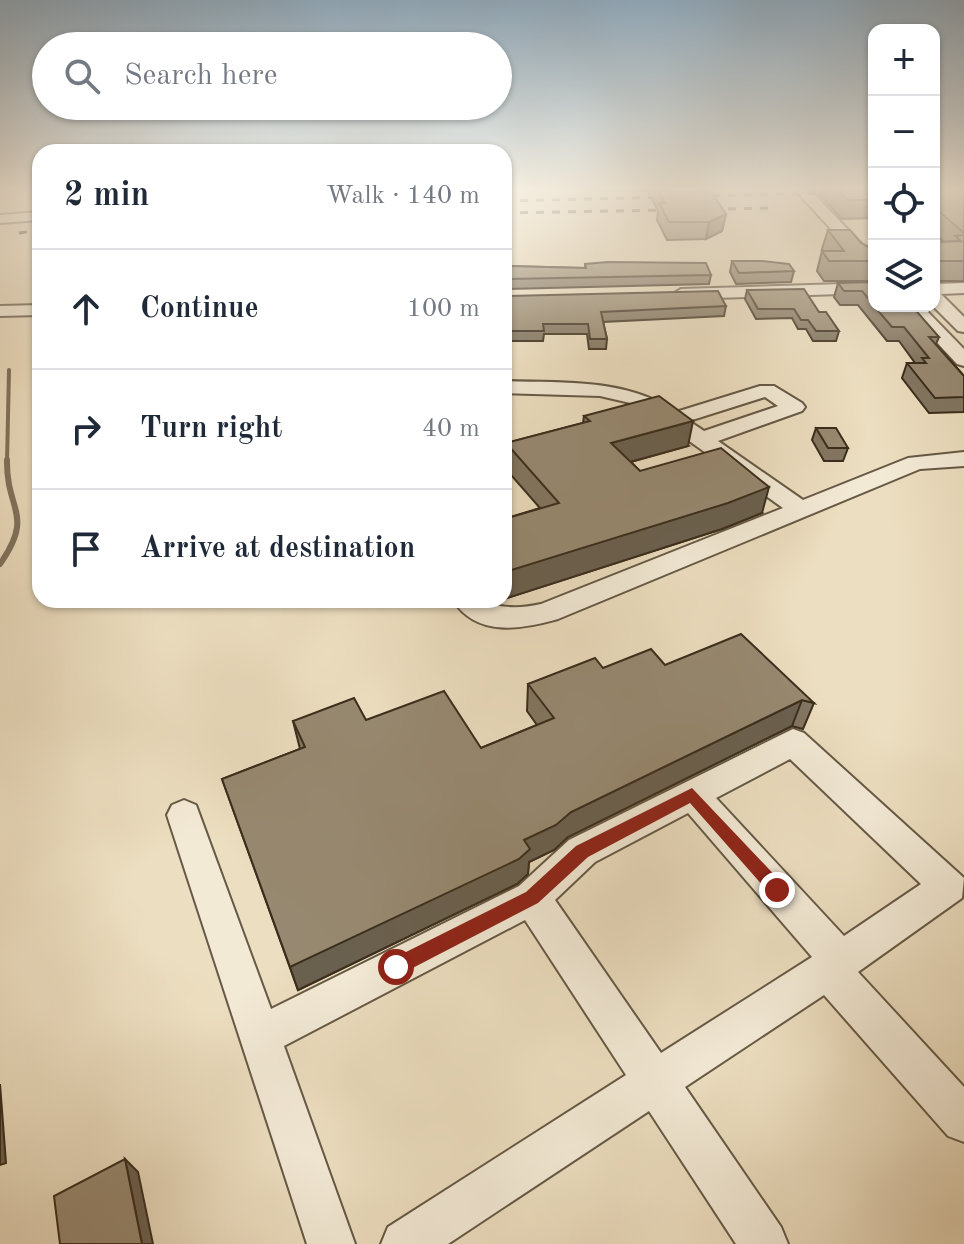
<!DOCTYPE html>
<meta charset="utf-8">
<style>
body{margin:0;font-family:"Old Standard TT",serif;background:#f6f6f7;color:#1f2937}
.controls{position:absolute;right:24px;top:24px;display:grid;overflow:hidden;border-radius:16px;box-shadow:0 2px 6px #0004}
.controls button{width:72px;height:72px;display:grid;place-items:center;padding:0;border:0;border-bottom:2px solid #e0e1e3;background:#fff;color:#1f2937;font:40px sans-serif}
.stop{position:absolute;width:24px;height:24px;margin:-18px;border:6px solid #8f2418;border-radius:50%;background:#fff}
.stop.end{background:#8f2418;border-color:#fff;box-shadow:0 2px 8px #0008}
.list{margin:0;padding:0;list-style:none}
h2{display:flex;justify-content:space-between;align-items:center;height:104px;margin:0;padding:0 32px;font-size:34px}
h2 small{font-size:26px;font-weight:400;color:#747a83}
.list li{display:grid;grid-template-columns:52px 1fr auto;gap:24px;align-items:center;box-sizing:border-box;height:120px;padding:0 32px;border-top:2px solid #e0e1e3}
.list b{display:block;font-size:30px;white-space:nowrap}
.list em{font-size:26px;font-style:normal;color:#747a83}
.icon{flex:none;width:44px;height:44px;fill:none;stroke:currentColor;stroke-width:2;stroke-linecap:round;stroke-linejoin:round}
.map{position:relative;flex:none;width:964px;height:1244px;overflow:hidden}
.search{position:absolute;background:#fff;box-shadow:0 2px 6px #0004;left:32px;top:32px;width:480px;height:88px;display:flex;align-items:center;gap:20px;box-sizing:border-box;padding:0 28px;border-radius:44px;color:#747a83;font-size:30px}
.panel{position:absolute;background:#fff;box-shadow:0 2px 6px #0004;left:32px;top:144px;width:480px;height:464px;border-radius:24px}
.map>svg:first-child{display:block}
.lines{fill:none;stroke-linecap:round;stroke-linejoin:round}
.stream-far1{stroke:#80735d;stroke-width:4}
.stream{stroke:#80735d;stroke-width:6}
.minor-casing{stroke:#665945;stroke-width:4}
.minor{fill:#f3ead6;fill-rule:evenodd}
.rail{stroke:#3a2d1c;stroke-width:3;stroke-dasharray:8 8;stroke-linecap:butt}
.wall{fill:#827661;stroke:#3a2d1c;stroke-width:2}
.shaded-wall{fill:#6a604f;stroke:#3a2d1c;stroke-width:2}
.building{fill:#978971;stroke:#3a2d1c;stroke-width:2}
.route{fill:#8f2418}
</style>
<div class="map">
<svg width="964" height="1244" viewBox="0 0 964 1244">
<rect width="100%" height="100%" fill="#ecdec0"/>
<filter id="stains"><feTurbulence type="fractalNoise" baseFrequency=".0025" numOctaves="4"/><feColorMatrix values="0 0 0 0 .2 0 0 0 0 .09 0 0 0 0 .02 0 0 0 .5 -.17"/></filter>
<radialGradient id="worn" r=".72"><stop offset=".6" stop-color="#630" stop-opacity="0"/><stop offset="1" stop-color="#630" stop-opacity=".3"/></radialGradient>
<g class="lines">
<path class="stream-far1" d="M7 462 9 370"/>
<path class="stream" d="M0 564C35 514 6 511 7 460"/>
<defs>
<g id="minor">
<path d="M795 190H810L874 257V271L868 269Z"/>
<path d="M40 212V220L0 223V215Z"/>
<path d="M874 283V293L681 299 673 294 681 289Z"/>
<path d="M964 283V293L941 294 964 317V332L958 331 933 306 934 284Z"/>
<path d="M40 305V315L0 316V306Z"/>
<path d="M903 306H922L964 349V366L957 364Z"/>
<path d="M504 381C563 383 626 378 676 412L760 386H774L802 403 805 407 802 411 718 441 803 500 908 458 964 452V466L920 469 558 619C522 629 477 638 453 600 491 600 501 613 541 604L783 508 639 405 600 396 504 393ZM765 397 778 406 704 431 689 421Z"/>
<path d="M793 729 804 733 964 878 962 898 858 972 964 1087V1142L948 1136 824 995 685 1087 781 1227 788 1244H736L649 1111 448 1244H381L388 1227 626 1075 525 920 284 1046 355 1244H307L167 815 172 805 184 800 196 805 271 1009 519 886 569 840ZM790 759 921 884 844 936 716 798ZM688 813 812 957 661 1053 555 900 595 862Z"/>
</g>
</defs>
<use href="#minor" class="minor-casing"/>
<use href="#minor" class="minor"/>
<g class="rail">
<path d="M504 201 874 192"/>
<path d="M504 213 774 208"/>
<path d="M19 233 40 230"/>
</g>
</g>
<g class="wall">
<path d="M594 190H710L726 214 722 231 706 239 667 240 657 220 658 211 648 191Z"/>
<path d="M820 190H874V218L842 219 819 194Z"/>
<path d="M934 190H964V281H934V242H944L934 232Z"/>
<path d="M828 230 861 243 874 250V281H824L817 271 822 251H823L822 249Z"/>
<path d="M732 261 794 271 791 282 736 284 730 272Z"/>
<path d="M585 264 711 275 709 284 504 289V266L585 268Z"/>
<path d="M874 282 939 337 936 344 964 376V412L929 413 902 378 907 363H915L899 341H887L858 305H840L834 297 838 283Z"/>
<path d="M747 290 819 312 839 331 836 341H813L806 329H798L792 318 756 319 745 299Z"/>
<path d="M504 296 726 306 724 316 603 322 607 339 606 349H589L587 334H544L543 341H508L504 306Z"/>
<path d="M584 416 688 446 631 462 640 471 762 513 722 529 507 598 504 593V519L540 508 505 468 506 443 583 423Z"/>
<path d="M816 428 848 448 843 461H824L812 440Z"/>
<path d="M665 665 814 703 803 729 792 726 568 837 554 850 529 862 528 874 517 884 298 990 222 779 300 749 293 721 366 720 481 748 537 725 527 711 528 684 603 668Z"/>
</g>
<g class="shaded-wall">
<path d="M726 214 722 231 706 239 709 222Z"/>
<path d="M693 421 688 446 608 468 611 443Z"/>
<path d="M769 487 762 513 722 529 507 598 508 571Z"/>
<path d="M802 700 792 726 568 837 554 850 529 862 528 874 517 884 298 990 290 967 524 840 571 812Z"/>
<path d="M0 1084 6 1163 0 1165Z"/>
<path d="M125 1159 138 1172 153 1244H142Z"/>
</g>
<g class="building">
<path d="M658 190H710L726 214 709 222H669L659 203H665Z"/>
<path d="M838 190H874V200H847Z"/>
<path d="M934 190H964V233L934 207Z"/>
<path d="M828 230H850L861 243 874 250V261H829L822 251H844Z"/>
<path d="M964 235V261H934V242L961 241 955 236Z"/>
<path d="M732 261H761L789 264 794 271 739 273Z"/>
<path d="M608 262 706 263 711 275 504 279V266L586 268 585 264Z"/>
<path d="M874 282V305L862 291H844L838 283Z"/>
<path d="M804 289 819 312H826L839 331H816L808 320H801L794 309H758L747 290Z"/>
<path d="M718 291 726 306 601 312 607 339H590L588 324H543L544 331H508L504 296Z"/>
<path d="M874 306H912L939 337H929L964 376V397L935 398 907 363H926L922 358H929L904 327H892Z"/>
<path d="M659 396 693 421 611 443 640 471 721 448 769 487 728 503 508 571 504 566V519L559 503 506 443 590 421 584 416Z"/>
<path d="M816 428H836L848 448H828Z"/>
<path d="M741 634 814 703 802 700 571 812 556 825 524 840 530 849 519 859 290 967 222 779 305 747 293 721 354 698 366 720 444 691 481 748 554 718 528 684 595 658 603 668 651 649 665 665Z"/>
<path d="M125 1159 142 1244H60L54 1196Z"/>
</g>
<linearGradient id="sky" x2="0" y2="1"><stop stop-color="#91adc2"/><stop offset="0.52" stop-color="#f6f0e3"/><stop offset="1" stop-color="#f6f0e3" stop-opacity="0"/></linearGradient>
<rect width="964" height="364" fill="url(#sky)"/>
<path class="route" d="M692 788 783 884V895H771L690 803 588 857 538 903 403 973H390V960L526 892 576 846Z"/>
<rect width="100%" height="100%" filter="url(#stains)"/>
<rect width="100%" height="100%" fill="url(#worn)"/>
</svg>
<div class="controls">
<button>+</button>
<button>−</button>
<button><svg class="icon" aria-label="locate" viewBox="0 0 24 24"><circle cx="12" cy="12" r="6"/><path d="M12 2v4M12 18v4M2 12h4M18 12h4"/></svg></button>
<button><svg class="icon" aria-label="layers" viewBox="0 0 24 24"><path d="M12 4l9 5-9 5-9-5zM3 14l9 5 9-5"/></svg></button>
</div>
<div class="stop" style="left:396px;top:967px"></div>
<div class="stop end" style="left:777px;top:890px"></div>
<div class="search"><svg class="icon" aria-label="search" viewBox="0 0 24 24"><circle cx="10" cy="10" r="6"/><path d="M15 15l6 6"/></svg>Search here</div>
<section class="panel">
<h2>2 min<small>Walk · 140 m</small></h2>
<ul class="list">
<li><svg class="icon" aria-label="ahead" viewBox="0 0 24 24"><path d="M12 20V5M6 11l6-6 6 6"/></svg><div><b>Continue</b></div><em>100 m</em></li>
<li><svg class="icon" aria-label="right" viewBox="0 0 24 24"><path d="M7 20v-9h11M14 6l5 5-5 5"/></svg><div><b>Turn right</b></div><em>40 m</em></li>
<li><svg class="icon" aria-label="arrive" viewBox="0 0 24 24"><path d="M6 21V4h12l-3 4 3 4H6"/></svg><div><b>Arrive at destination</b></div></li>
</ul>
</section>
</div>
